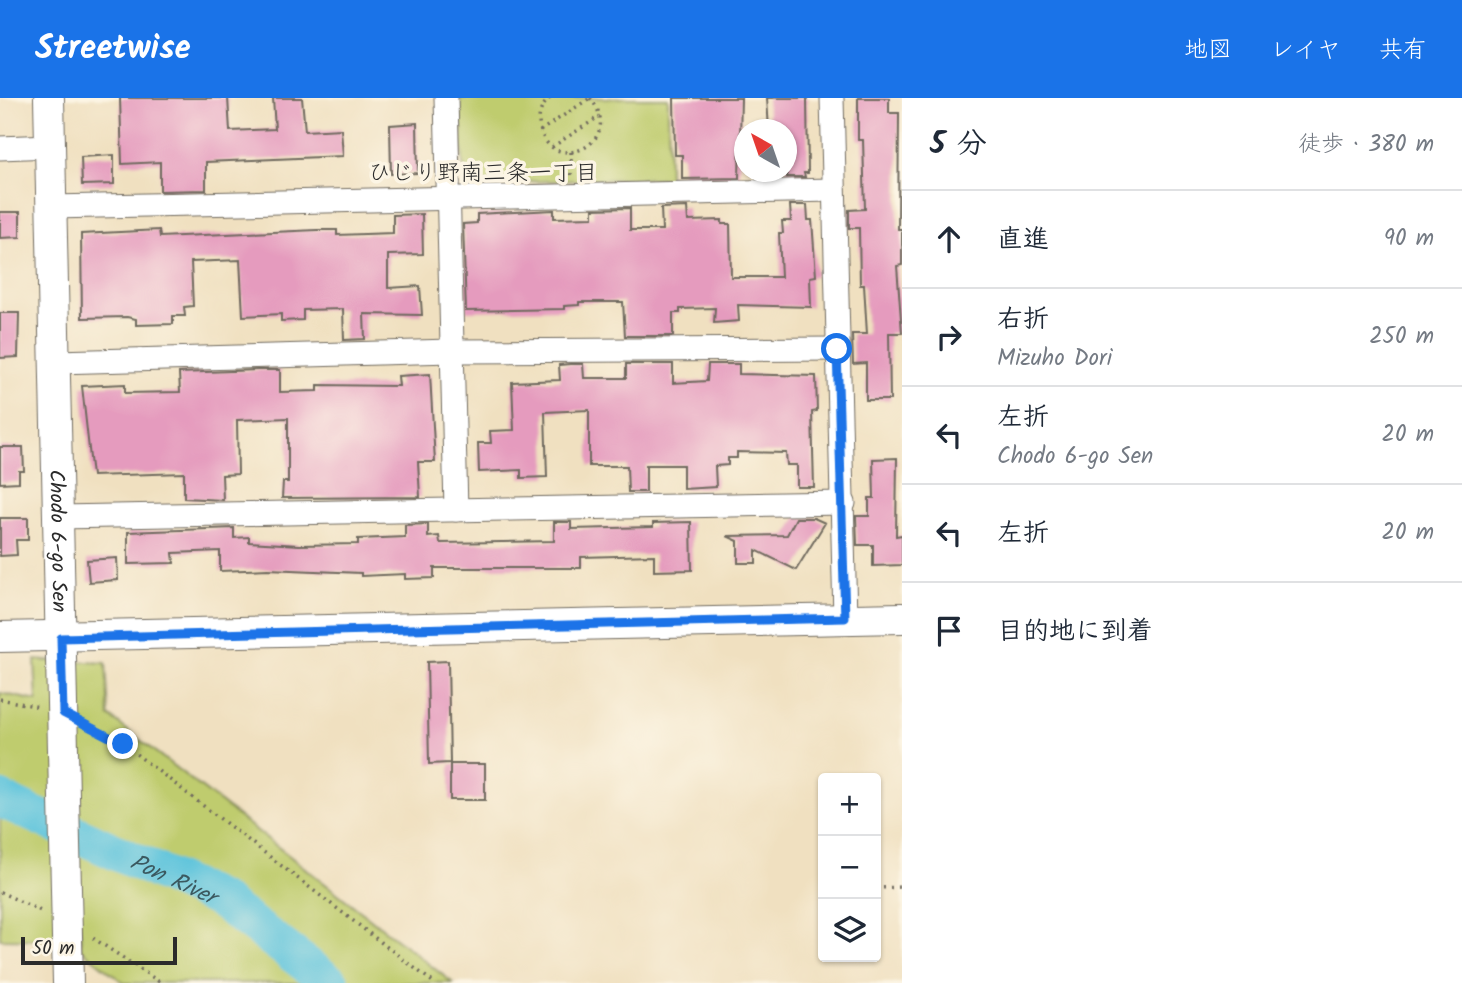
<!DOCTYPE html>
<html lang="ja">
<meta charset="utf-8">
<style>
body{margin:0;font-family:Kalam,"Klee One",sans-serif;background:#f2f2f3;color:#1f2937}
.controls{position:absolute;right:21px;bottom:21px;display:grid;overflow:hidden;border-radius:7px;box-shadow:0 2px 5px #0004}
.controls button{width:63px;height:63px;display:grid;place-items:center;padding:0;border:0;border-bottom:2px solid #e0e1e3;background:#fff;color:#1f2937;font:35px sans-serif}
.compass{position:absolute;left:734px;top:21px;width:63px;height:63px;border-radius:50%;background:#fff;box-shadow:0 2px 5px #0004;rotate:320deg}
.scale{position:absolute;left:21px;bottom:18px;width:156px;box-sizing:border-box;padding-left:7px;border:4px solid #2b2b2b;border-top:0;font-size:19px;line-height:24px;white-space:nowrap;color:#2b2b2b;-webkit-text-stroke:5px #fcf5e5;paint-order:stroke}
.stop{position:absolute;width:21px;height:21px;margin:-16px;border:5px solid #1a73e8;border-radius:50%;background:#fff}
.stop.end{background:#1a73e8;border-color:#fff;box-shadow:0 2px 7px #0008}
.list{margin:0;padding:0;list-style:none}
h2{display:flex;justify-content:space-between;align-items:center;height:91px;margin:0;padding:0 28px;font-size:30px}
h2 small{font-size:23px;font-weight:400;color:#747a83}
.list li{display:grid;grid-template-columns:46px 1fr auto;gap:21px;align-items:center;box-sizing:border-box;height:98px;padding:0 28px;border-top:2px solid #e0e1e3}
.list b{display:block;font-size:26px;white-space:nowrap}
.list p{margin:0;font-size:23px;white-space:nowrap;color:#747a83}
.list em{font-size:23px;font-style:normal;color:#747a83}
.icon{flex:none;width:38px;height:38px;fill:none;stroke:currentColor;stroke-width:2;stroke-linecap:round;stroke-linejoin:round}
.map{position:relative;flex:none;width:902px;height:885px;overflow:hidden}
header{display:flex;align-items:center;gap:42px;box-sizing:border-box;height:98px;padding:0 35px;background:#1a73e8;color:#fff}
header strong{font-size:33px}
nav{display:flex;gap:38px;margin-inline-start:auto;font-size:24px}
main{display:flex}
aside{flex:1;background:#fff}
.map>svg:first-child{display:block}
.green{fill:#bfcc6e;stroke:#757c4c;stroke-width:2}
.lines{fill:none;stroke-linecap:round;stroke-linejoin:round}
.river{stroke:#5fc4dc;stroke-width:37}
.building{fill:#e59bbe}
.minor-casing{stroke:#706a5f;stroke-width:25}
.tertiary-casing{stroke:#706a5f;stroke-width:32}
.path{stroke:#706a5f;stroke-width:3.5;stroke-dasharray:2 5;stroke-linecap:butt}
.minor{stroke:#fff;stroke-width:23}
.tertiary{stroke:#fff;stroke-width:30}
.route{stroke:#1a73e8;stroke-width:9}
.labels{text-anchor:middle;stroke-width:7;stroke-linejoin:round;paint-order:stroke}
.street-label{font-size:21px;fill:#2b2b2b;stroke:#fcf5e5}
.neighbourhood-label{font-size:23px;fill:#2b2b2b;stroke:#fcf5e5}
.water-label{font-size:23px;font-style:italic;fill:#3b5960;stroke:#fcf5e5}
</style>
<header>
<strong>Streetwise</strong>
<nav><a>地図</a><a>レイヤ</a><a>共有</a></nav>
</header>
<main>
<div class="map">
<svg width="902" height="885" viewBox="0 0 902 885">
<rect width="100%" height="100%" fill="#fcf5e5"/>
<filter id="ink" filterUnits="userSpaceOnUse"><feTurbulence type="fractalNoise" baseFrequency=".0143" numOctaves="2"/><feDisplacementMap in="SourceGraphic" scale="14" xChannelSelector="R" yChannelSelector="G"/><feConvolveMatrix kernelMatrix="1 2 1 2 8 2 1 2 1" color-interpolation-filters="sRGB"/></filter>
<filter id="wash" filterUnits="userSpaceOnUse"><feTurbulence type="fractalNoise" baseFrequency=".00686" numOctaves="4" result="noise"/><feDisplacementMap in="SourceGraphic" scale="28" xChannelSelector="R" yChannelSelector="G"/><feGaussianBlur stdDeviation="1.57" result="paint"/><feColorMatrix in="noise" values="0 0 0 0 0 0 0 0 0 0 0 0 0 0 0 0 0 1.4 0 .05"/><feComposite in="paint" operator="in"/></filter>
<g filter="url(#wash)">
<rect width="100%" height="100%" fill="#f0e0c0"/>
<g class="green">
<path d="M460 0H668L669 80 481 85 463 68Z"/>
<path d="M35 562 62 564 67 842 0 841V595L37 603Z"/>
<path d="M68 563 106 565 109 618 453 885H124L81 851Z"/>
</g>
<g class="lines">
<path class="river" id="s1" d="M0 701 220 802 331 885"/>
</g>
<g id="blocks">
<g class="building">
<path d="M120 0H228L230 33 275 31 273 0H302L305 33 341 31 343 58 206 64V92L160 93V64L122 66Z"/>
<path d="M674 0H741L739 80 682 81V57H675Z"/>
<path d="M767 0H807L808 75H804L805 79H787V32H769Z"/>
<path d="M858 0H889V15H899L898 131H902V167L897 168 902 235H889L890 302H866V265L853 266 852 236H867L864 187H860L859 130H849V112L865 111 863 42H858Z"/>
<path d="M417 25 418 75 391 76 390 27Z"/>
<path d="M114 57V86L82 87 81 59Z"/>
<path d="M790 107H807L808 122H812L816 178 810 179 811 209 738 207 739 223 714 225 715 210 680 211V215H673V238H625L623 204H579V207L564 208V211L466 213 463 126 477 125V116L554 112V120L593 119V111L630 110V132H662L661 110 687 109 688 123 722 122V126H730L731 179H781L779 135H783L782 123H791Z"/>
<path d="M0 114H20V139L0 140Z"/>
<path d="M422 116 423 156 388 157V190L420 188 422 217 364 216 365 241 344 242 343 211 303 212V222L281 223V216L243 218 240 162 191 164 193 208 184 209 185 218H173V226L136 227V221L127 219 82 220 81 136 159 132 160 139 317 132H337V137L393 135V117Z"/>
<path d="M0 215H19L18 259 0 260Z"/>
<path d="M570 266H583L584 280H626V266H673V285L707 283 708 266H739V276L816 278 817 313 812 314 814 389H797V367H787L786 355 737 354V360H728V367L715 368 716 389 683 391V367H646V394H628L627 368H589V312L545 314 547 379 521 380V372L479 374 478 345H491L490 333 514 332 512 284 560 282 559 267Z"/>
<path d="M258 272H280V294L318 293V287L399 288 398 278 430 276 435 364H418L420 399 282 400 283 384H288V320L237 322 238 376 222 377 223 402 184 400V375L92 378 82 288 125 286V295L180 294 179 275Z"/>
<path d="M0 349H23L24 373H19V384L0 385Z"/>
<path d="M897 360 896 438 902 437V467L873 468V447H857L856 418H869V400H874L873 361Z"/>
<path d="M0 420H28V442H16L17 457 0 458Z"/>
<path d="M796 420H814L825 425 796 472 756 452V465H738V443L727 438 787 437Z"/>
<path d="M554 424H571V431L653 429V425L691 424 692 472 654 473V457L581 459V470H434V480L405 481V476L361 478V475L268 471 220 473V453L173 455 174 465 128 466V434L234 430V440L249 439V444L299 447 358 446V441L405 439V427L428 426V439L439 438 440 445 554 443Z"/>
<path d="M117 460 118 482 89 484 87 462Z"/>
<path d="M448 563 450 665 429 666 427 564Z"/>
<rect x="450" y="666" width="35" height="36"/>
</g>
</g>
</g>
<g filter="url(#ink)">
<use href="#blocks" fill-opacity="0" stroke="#706a5f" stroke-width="2"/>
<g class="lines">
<defs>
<g id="minor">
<path d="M446 0 456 412"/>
<path d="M832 0 845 520"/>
<path d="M0 50 51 48"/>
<path d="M52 109 832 92"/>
<path d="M57 264 451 253 837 251"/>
<path d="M59 419 844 405"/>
</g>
<g id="tertiary">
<path id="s2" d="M49 0 68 885"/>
<path d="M0 539 902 520"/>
</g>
</defs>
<use href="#minor" class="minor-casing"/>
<use href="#tertiary" class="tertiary-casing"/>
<g class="path">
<path d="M550 0C541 8 537 18 540 30 551 79 628 45 590 0"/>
<path d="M540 33 590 0"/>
<path d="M552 49 600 18"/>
<path d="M571 54V77"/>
<path d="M0 601 39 609"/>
<path d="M88 628 123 646 434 885"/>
<path d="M876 790 902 789"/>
<path d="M0 794 43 814"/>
<path d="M93 840 161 885"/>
</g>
<use href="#minor" class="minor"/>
<use href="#tertiary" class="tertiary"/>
</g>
</g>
<g class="lines" filter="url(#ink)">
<path class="route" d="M123 646 63 615 61 540 845 520 837 251"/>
</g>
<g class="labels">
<g class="street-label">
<text dy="7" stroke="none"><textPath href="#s2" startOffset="443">Chodo 6-go Sen</textPath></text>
</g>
<g class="neighbourhood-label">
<text x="483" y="82">ひじり野南三条一丁目</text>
</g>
<g class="water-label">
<text dy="8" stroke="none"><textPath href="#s1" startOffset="191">Pon River</textPath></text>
</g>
</g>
</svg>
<div class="controls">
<button>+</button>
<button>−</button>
<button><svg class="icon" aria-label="layers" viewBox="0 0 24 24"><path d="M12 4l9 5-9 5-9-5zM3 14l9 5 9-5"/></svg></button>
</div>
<svg class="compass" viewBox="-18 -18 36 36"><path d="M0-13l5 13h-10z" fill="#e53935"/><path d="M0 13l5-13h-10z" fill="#747a83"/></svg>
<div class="scale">50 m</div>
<div class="stop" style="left:837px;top:251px"></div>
<div class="stop end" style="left:123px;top:646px"></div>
</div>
<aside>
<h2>5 分<small>徒歩 · 380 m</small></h2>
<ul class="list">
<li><svg class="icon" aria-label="ahead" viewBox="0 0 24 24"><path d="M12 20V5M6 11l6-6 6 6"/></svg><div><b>直進</b></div><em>90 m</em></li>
<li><svg class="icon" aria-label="right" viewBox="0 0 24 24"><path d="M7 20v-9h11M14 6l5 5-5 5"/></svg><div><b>右折</b><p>Mizuho Dori</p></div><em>250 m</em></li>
<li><svg class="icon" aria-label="left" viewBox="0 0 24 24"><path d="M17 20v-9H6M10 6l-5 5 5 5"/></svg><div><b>左折</b><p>Chodo 6-go Sen</p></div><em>20 m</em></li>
<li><svg class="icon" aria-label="left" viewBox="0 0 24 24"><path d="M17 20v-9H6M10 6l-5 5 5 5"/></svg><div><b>左折</b></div><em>20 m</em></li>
<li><svg class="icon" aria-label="arrive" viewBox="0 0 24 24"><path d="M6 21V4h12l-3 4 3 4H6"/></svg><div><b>目的地に到着</b></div></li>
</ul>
</aside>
</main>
